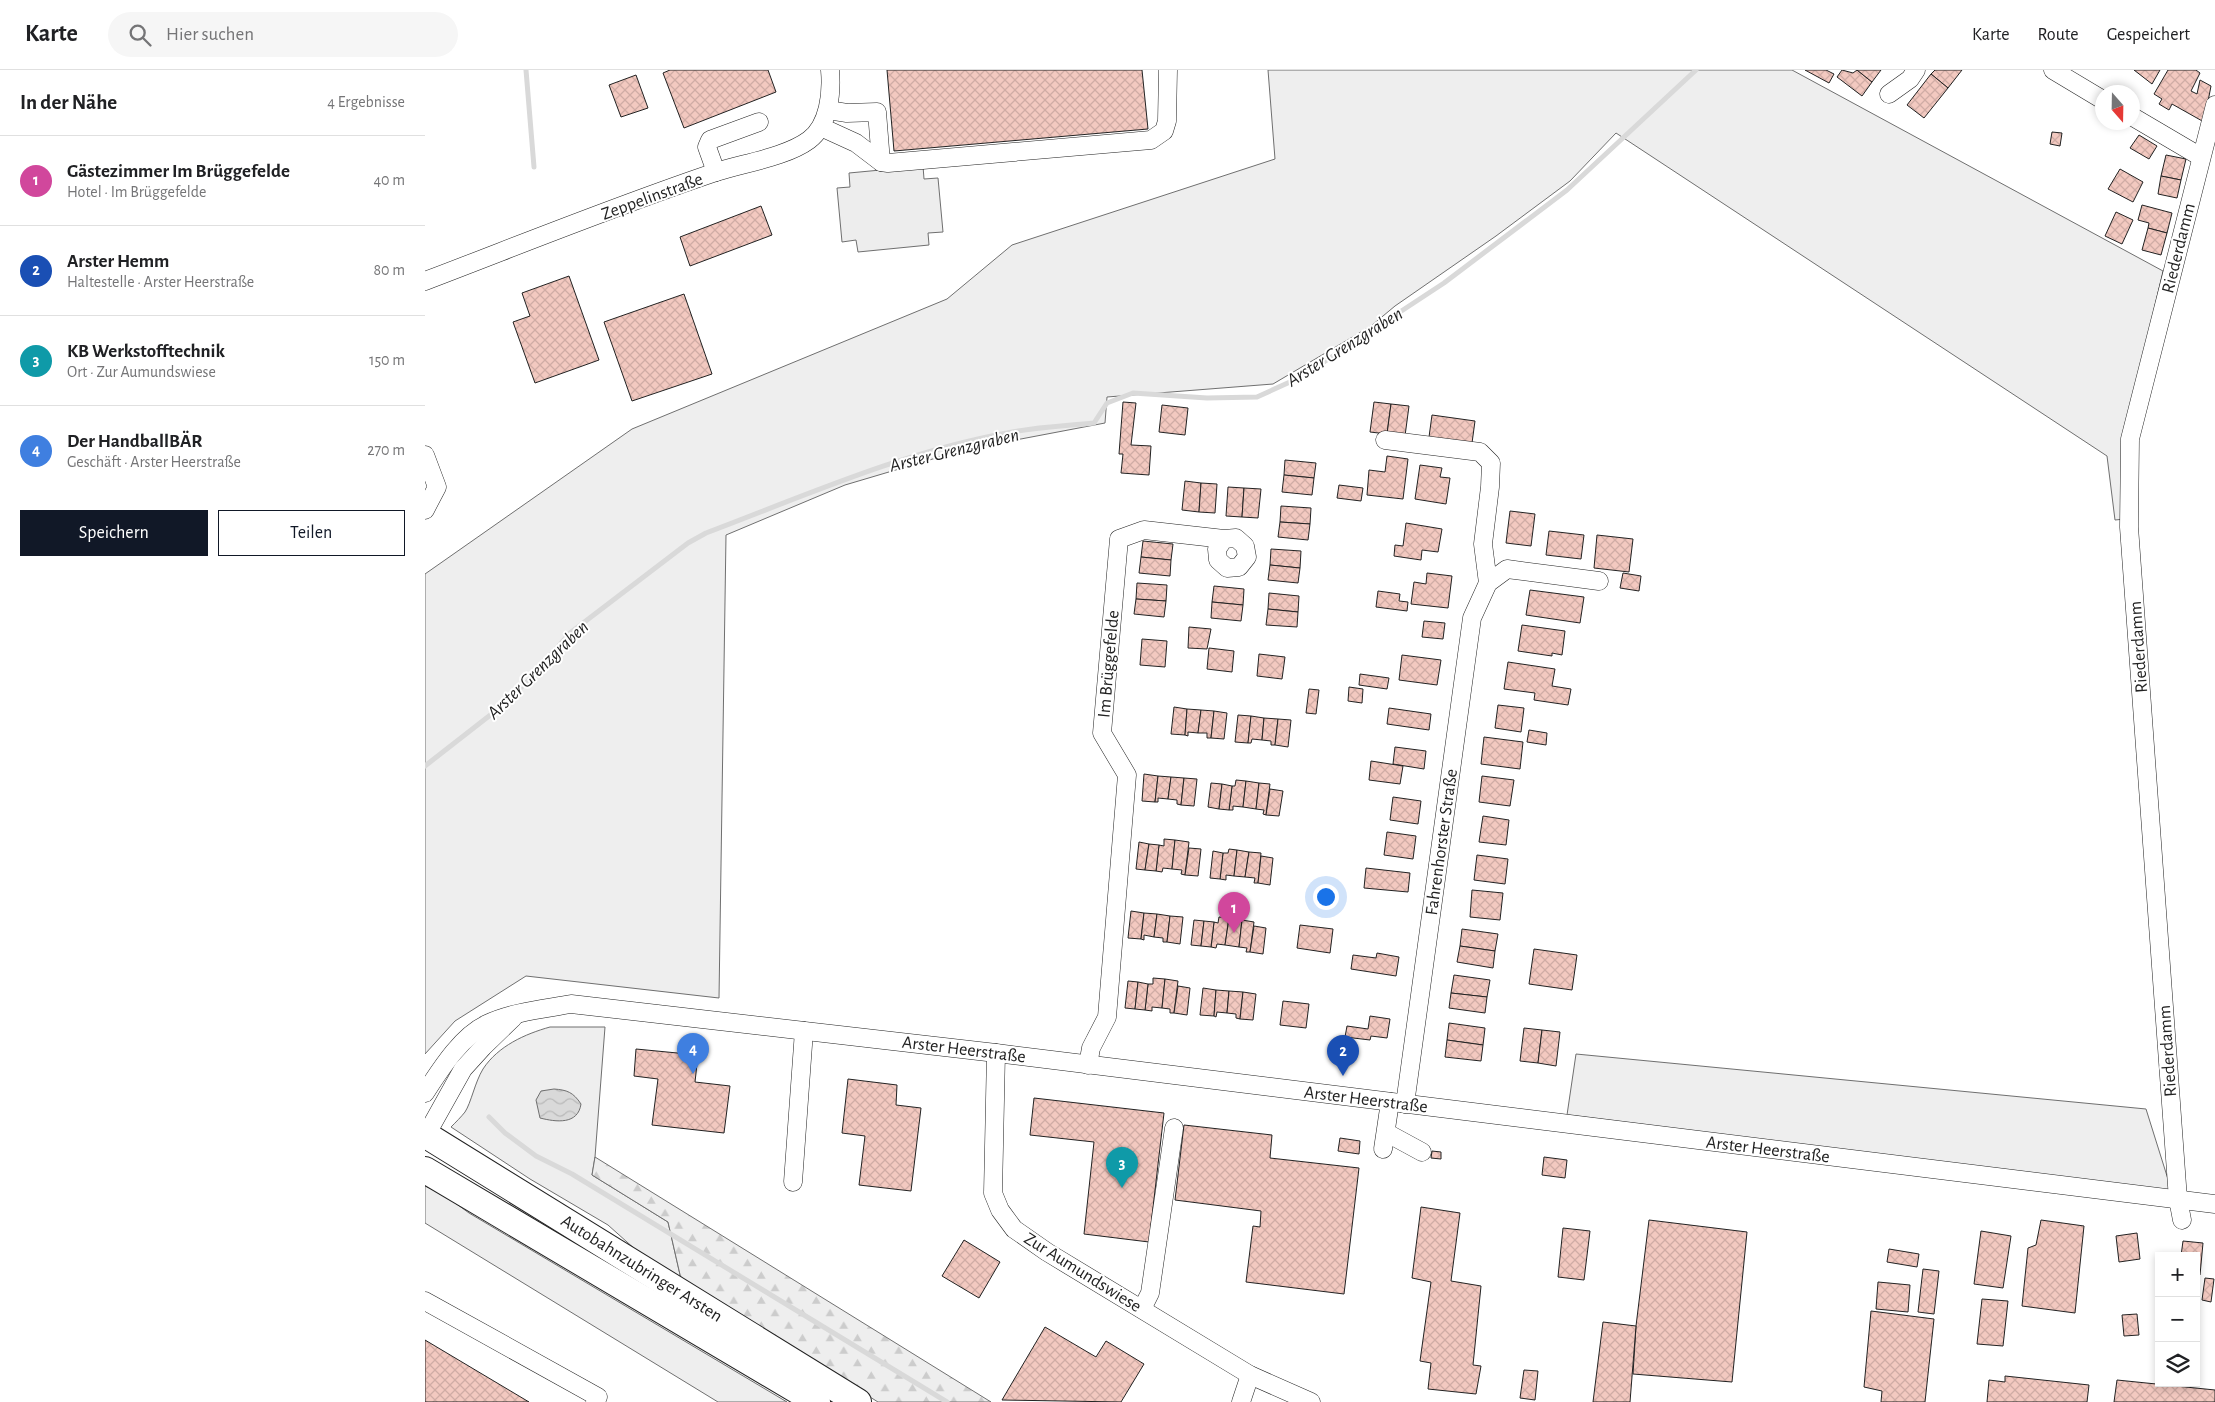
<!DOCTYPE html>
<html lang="de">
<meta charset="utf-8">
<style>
body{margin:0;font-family:"Alegreya Sans",sans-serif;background:#f6f6f6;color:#202124}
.controls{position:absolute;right:15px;bottom:15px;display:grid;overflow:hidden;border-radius:0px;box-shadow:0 2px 8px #0003}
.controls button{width:45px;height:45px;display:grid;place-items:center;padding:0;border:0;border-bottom:1px solid #e0e0e0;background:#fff;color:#202124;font:25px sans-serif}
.compass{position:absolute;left:1670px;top:15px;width:45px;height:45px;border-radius:50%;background:#fff;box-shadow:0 2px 8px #0003;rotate:160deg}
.you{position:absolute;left:900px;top:826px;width:18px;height:18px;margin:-12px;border:4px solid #fff;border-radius:50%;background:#1a73e8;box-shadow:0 0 0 8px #1a73e833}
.badge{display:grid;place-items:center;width:32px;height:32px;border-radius:50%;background:#111827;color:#fff;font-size:16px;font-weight:700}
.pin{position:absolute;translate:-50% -41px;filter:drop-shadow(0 1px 2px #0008)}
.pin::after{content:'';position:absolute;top:26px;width:18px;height:15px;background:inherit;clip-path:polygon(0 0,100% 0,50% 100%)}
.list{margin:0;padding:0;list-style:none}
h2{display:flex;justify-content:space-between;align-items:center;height:65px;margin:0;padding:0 20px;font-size:21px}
h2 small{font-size:16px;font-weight:400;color:#757577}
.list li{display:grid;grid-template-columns:32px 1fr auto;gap:15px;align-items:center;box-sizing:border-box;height:90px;padding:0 20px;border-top:1px solid #e0e0e0}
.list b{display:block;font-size:19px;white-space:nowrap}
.list p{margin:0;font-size:16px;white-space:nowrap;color:#757577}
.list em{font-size:16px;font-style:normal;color:#757577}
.actions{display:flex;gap:10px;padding:15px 20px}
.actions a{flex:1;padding:11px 0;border:1px solid #111827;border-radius:0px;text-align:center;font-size:18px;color:#111827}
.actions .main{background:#111827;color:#fff}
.icon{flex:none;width:28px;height:28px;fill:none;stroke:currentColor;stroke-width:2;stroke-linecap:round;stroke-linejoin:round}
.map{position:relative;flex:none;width:1790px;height:1332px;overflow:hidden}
header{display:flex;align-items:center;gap:30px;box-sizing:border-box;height:70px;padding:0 25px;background:#fff;border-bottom:1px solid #e0e0e0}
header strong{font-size:24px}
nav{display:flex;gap:28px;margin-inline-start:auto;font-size:18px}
.search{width:350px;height:45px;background:#f6f6f6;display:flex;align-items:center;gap:12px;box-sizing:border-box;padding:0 18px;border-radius:28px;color:#757577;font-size:19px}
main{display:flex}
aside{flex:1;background:#fff}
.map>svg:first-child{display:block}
.green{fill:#eee;stroke:#6f6f6f}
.forest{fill:url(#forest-firs);stroke:#6f6f6f}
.parking{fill:#ededed;stroke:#6f6f6f}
.water{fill:url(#water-waves);stroke:#6f6f6f}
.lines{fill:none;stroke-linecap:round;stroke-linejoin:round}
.stream{stroke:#d9d9d9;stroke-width:5}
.building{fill:url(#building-cross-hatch);stroke:#222}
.minor-casing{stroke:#222;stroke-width:19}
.highway-casing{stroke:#222;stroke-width:28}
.minor{stroke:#fff;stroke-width:18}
.highway{stroke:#fff;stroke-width:26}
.labels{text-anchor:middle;stroke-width:4;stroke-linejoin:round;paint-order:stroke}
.street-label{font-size:18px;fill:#222;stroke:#fff}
.water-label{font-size:19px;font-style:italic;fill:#222;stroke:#fff}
</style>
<header>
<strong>Karte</strong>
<div class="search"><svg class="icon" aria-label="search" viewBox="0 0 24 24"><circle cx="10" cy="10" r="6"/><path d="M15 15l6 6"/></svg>Hier suchen</div>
<nav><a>Karte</a><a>Route</a><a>Gespeichert</a></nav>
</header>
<main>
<aside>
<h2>In der Nähe<small>4 Ergebnisse</small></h2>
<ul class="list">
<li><span class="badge" style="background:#d1479c">1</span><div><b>Gästezimmer Im Brüggefelde</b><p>Hotel · Im Brüggefelde</p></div><em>40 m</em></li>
<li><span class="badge" style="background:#1a4fb4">2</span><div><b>Arster Hemm</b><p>Haltestelle · Arster Heerstraße</p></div><em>80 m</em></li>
<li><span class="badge" style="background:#0f9aa8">3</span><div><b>KB Werkstofftechnik</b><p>Ort · Zur Aumundswiese</p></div><em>150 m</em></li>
<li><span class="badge" style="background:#3f7fe0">4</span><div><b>Der HandballBÄR</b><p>Geschäft · Arster Heerstraße</p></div><em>270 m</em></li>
</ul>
<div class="actions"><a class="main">Speichern</a><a>Teilen</a></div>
</aside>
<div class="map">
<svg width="1790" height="1332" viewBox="0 0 1790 1332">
<defs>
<pattern id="forest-firs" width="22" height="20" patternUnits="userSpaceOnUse" patternTransform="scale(1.25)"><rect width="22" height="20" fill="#eee"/><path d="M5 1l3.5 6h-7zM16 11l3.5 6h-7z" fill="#ccc"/></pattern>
<pattern id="water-waves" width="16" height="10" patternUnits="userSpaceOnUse" patternTransform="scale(1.25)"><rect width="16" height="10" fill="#d9d9d9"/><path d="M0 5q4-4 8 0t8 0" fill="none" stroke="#bababa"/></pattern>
<pattern id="building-cross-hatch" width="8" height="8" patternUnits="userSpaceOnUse" patternTransform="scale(1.25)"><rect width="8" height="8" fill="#f3c9c0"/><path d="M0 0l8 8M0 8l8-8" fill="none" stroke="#d0aca5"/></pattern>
</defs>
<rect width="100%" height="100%" fill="#fff"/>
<g class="green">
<path d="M843 0H1367L1738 201 1700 366V449L1690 450 1682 386 1191 63 1145 111 1071 166 970 236 946 256 848 314 682 327 680 353 538 380 420 415 301 465 294 928 101 906 30 951 0 984V504L207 359 522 229 587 175 850 89Z"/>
<path d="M125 957H180L170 1087 167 1105 243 1152 256 1209 221 1189 183 1155 105 1109 26 1057C31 1052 36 1047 40 1042 46 1033 50 1012 58 999 73 976 100 964 125 957Z"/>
<path d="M1151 984 1721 1039 1747 1122 1142 1045Z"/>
<path d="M0 1116 18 1124 44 1143 362 1332H293L0 1153Z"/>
</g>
<path class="forest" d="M170 1087 566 1332H453L256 1209 243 1152 167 1105Z"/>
<path class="parking" d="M498 96 499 109 513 108 518 162 503 163 504 175 433 182 431 170 417 172 412 118 425 117 424 103Z"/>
<path class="water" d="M129 1019C142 1020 148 1022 156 1034 153 1055 131 1052 115 1048L111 1030 116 1021Z"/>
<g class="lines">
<g class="stream">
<path d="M101 0 109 97"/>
<path d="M0 696 73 639 105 609 145 563 263 473 281 463C379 426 478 382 582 363 610 357 640 356 669 353L682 333 708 323 782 328 832 327 876 307 1019 213 1142 120 1271 0"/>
<path d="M64 1047 80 1063 111 1086 147 1104 522 1332"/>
</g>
</g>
<g class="building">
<path d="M245 0H343L351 22 259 58 238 3Z"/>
<path d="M462 0H717L723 59 469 81Z"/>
<path d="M1380 0H1401L1409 4 1404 13Z"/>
<path d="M1417 0 1428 3 1432 0 1447 12 1437 26 1412 7Z"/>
<path d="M1432 0H1456L1447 12Z"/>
<path d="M1510 0H1537L1523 18 1506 4Z"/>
<path d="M1709 0H1735L1727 14Z"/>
<path d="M1743 0H1771L1775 3 1766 21 1772 24 1775 10 1786 16 1779 52 1747 34 1744 40 1734 34 1737 29 1729 24Z"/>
<path d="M1506 4 1523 18 1499 48 1482 35Z"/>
<path d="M211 5 223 38 196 47 184 15Z"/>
<path d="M1627 62 1637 63 1635 76 1625 74Z"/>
<path d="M1714 65 1732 76 1724 89 1705 78Z"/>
<path d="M1741 85 1761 89 1756 110 1736 106Z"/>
<path d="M1695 99 1718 112 1708 132 1683 119Z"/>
<path d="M1736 106 1756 110 1752 128 1733 124Z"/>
<path d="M1717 135 1747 143 1742 163 1723 158 1724 153 1713 150Z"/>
<path d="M336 136 347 165 265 196 255 167Z"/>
<path d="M1691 142 1708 150 1697 174 1680 166Z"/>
<path d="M1723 158 1742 163 1736 185 1717 180Z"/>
<path d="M144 206 174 290 110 313 88 252 105 246 97 223Z"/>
<path d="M259 224 287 304 207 331 179 252Z"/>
<path d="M698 332 711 333 706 375 726 376 724 405 696 403 698 384H694Z"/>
<path d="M949 332 966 334 962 364 945 362Z"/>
<path d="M966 334 984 336 980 366 962 364Z"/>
<path d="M737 335 763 338 760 365 734 362Z"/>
<path d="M1007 345 1050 351 1047 373 1004 367Z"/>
<path d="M962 386 983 389 978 429 942 425 944 400 960 402Z"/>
<path d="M860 390 891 393 889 408 859 405Z"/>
<path d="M995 395 1017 398 1015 407 1025 408 1021 434 990 429Z"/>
<path d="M859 405 889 408 887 425 857 422Z"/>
<path d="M760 411 776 413 774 442 757 440Z"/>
<path d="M776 413 792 414 790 443 774 442Z"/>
<path d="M914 415 938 418 936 431 912 428Z"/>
<path d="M803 417 819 418 817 447 801 446Z"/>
<path d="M819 418 836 419 833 448 817 447Z"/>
<path d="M856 436 886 438 885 454 855 452Z"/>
<path d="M1085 441 1110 444 1106 476 1081 473Z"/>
<path d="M855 452 885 454 883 470 853 467Z"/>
<path d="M981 453 1017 459 1013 482 997 480 996 490 969 486 970 475 978 476Z"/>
<path d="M1124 461 1159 465 1156 489 1121 485Z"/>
<path d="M1172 465 1208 469 1204 502 1169 498Z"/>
<path d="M718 471 748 474 746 490 716 487Z"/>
<path d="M846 479 876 481 875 498 845 495Z"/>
<path d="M716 487 746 490 745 506 714 503Z"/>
<path d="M845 495 875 498 873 513 843 510Z"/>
<path d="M1002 503 1027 506 1023 538 986 534 989 512 1001 514Z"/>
<path d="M1198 503 1216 506 1214 521 1195 518Z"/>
<path d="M712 513 742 515 741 531 711 529Z"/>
<path d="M789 516 819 519 818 535 787 532Z"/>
<path d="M1105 520 1159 527 1155 553 1101 545Z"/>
<path d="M953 521 975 524 974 531 983 532 982 541 951 537Z"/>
<path d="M844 523 874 526 873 542 843 539Z"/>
<path d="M711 529 741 531 739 547 709 544Z"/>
<path d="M787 532 818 535 816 551 786 548Z"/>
<path d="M843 539 873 542 872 557 841 555Z"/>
<path d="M999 551 1020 553 1018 569 997 567Z"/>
<path d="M1097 555 1140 561 1137 585 1127 583V586L1093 581Z"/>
<path d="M764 557 786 559 782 579 763 578Z"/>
<path d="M717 569 742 571 740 597 715 595Z"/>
<path d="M784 578 809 581 807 602 782 599Z"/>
<path d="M834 584 860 587 857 609 832 606Z"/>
<path d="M977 585 1016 590 1012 615 974 610Z"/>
<path d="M1083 592 1130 599 1127 616 1146 619 1143 635 1109 630 1110 623 1079 619Z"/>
<path d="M935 604 964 608 962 619 934 615Z"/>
<path d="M924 617 938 619 937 633 923 631Z"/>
<path d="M884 619 894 620 891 644 881 643Z"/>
<path d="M1073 635 1099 638 1096 662 1070 658Z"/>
<path d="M749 637 762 639 760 665 746 664Z"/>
<path d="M964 638 1006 644 1004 660 962 654Z"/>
<path d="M762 639 776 640 773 663 763 662V666L760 665Z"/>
<path d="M776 640 789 641 786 668H782V663H773Z"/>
<path d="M789 641 802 643 799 669 786 668Z"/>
<path d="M813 645 826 646 823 673 810 672Z"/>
<path d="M826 646 839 648 837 670 827 669 826 673H823Z"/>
<path d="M839 648 853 649 850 675H846V671L837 670Z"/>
<path d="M853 649 866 650 863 677 850 675Z"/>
<path d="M1104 660 1122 663 1121 675 1102 672Z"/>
<path d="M1059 667 1098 672 1095 699 1056 694Z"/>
<path d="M970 677 1001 681 999 699 968 694Z"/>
<path d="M946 691 978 696 975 714 944 710Z"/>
<path d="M719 704 733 706 730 732 717 731Z"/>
<path d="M733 706 746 707 743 729 733 728V732H730Z"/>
<path d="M1057 706 1089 710 1085 736 1054 732Z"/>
<path d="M746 707 759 708 756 735 752 734V730L743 729Z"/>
<path d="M759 708 772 709 769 736 756 735Z"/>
<path d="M811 710 821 711 818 737 808 736V740H804L807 716H810Z"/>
<path d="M821 711 834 713 831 739 818 737Z"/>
<path d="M786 713 797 714 794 739 783 737Z"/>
<path d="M834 713 845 714 841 745 838 744 839 740 831 739Z"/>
<path d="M797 714 807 716 804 740 794 739Z"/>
<path d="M845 719 858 721 854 746 841 745Z"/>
<path d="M968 727 996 731 993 754 965 750Z"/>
<path d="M1058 746 1084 750 1081 775 1054 772Z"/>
<path d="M962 762 991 766 988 789 959 785Z"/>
<path d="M739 769 750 770 747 799 738 798 737 802 731 801 734 775 739 776Z"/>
<path d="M750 770 764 772 760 805 756 804 757 800 747 799Z"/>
<path d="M714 772 724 774 720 800 711 799Z"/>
<path d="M724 774 734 775 731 801 720 800Z"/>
<path d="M764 778 776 779 773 806 760 805Z"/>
<path d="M804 779 812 780 809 806 801 805V810L795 809 798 783H803Z"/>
<path d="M812 780 824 782 820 807 809 806Z"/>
<path d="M788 781 798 783 795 809 785 808Z"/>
<path d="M824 782 836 783 833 813H829L830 808 820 807Z"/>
<path d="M1052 785 1083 789 1080 814 1049 810Z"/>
<path d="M836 786 848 788 845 815 833 813Z"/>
<path d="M941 798 985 803 983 822 939 818Z"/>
<path d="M1047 820 1078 823 1075 850 1045 847Z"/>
<path d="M706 841 719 843 716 869 703 868Z"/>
<path d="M719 843 732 844 729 867 719 865V870L716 869Z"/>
<path d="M732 844 745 846 742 872H738V868L729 867Z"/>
<path d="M745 846 758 847 755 874 742 872Z"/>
<path d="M794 847 804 848 800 875 792 874 791 878 786 877 789 852 793 853Z"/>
<path d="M804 848 817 850 814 877 800 875Z"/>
<path d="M769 850 779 851 776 876 766 875Z"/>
<path d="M817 850 829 852 825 882H821L822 878 814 877Z"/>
<path d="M779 851 789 852 786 877 776 876Z"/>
<path d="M875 855 908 859 905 883 872 878Z"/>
<path d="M829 856 841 858 838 884 825 882Z"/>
<path d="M1037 859 1073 864 1070 881 1035 876Z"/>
<path d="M1035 876 1070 881 1068 898 1032 892Z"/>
<path d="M1109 879 1152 885 1147 920 1104 914Z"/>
<path d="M952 883 974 887 971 906 926 899 928 885 951 888Z"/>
<path d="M1029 905 1065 910 1062 927 1026 923Z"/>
<path d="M728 908 740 909 737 938 727 937V941L720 940 723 914H728Z"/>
<path d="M740 909 753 911 749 943H745V939L737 938Z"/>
<path d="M703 911 713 912 710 939 700 938Z"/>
<path d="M713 912 723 914 720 940 710 939Z"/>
<path d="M753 916 765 918 762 945 749 943Z"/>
<path d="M778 918 791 920 789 946 775 945Z"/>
<path d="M791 920 804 921 802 943 792 942 791 947 789 946Z"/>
<path d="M804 921 818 922 815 949 811 948V944L802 943Z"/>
<path d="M818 922 831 924 828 950 815 949Z"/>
<path d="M1026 923 1062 927 1060 943 1024 938Z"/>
<path d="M858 931 884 934 881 958 855 955Z"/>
<path d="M945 946 965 949 962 968 946 966 945 970 920 967 922 956 943 959Z"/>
<path d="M1024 953 1060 958 1058 975 1022 970Z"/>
<path d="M1099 958 1117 960 1113 993 1095 991Z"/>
<path d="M1117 960 1135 962 1131 996 1113 993Z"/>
<path d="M1022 970 1058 975 1056 991 1020 987Z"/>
<path d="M211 979 273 985 270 1012 305 1016 299 1063 227 1055 233 1009 209 1006Z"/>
<path d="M423 1009 472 1015 471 1035 496 1038 486 1121 434 1115 440 1066 417 1063Z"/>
<path d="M609 1028 739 1043 724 1172 659 1164 669 1072 605 1065Z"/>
<path d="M759 1055 847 1065 845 1088 934 1098 919 1224 821 1212 828 1156 835 1157 836 1141 750 1130Z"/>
<path d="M915 1068 935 1071 934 1084 913 1081Z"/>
<path d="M1007 1081 1016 1082V1089L1006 1088Z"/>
<path d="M1119 1087 1142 1090 1140 1108 1117 1105Z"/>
<path d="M996 1137 1035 1143 1026 1211 1056 1216 1048 1295 1056 1296 1051 1324 1003 1319 1006 1293 995 1291 1006 1212 987 1208Z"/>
<path d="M1224 1150 1322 1162 1307 1312 1208 1304 1211 1256Z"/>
<path d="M1616 1150 1659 1156 1650 1243 1597 1236 1603 1178 1611 1175Z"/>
<path d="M1138 1158 1165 1161 1159 1210 1133 1207Z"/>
<path d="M1556 1161 1586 1166 1578 1218 1549 1214Z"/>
<path d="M1712 1163 1715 1189 1694 1192 1691 1166Z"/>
<path d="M539 1170 575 1192 554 1228 517 1206Z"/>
<path d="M1758 1171 1778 1173 1775 1205H1771V1186H1756Z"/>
<path d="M1464 1179 1494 1184 1492 1197 1462 1192Z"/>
<path d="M1498 1199 1514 1201 1509 1244 1493 1242Z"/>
<path d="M1780 1208 1789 1209 1786 1232 1777 1230Z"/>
<path d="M1453 1212 1485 1215 1483 1242 1451 1239Z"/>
<path d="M1557 1229 1583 1231 1578 1276 1552 1274Z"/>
<path d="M1446 1241 1509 1249 1500 1332H1456L1457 1321 1439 1317Z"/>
<path d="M1712 1244 1714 1265 1699 1266 1697 1245Z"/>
<path d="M1178 1252 1211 1256 1205 1332H1168Z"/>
<path d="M620 1257 671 1287 681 1271 719 1294 696 1332 577 1330Z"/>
<path d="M0 1270 104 1332H0Z"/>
<path d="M1099 1300 1113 1301 1110 1330 1095 1328Z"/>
<path d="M1580 1306 1664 1315 1662 1332H1562L1564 1310 1580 1312Z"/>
<path d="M1692 1310 1790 1320V1332H1689Z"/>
</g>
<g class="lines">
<defs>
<g id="minor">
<path d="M1628 0 1678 30"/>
<path d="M1464 24 1485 9 1491 0"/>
<path d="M403 40 422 43 452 42 456 92"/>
<path d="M1708 47 1776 87"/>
<path d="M396 57 431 73 456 92 463 93 726 70 739 61 742 51 743 0"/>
<path d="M291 102 282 77 285 70 334 52"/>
<path d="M0 211C97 174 193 135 291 102 319 93 361 87 384 70 404 55 407 23 405 0"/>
<path d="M960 370 1055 382 1066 393 1065 417 1058 474 1063 513"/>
<path d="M0 385 12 417 0 440"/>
<path d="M571 983 568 1123 575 1140 589 1159 622 1182 825 1305 886 1332"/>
<path d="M663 995 666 978 682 947 702 705 677 663 694 469 719 460 799 469 792 479 793 490 802 498 814 497 822 487 820 476 811 468 799 469"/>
<path d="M0 1023C15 1000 36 966 62 954 87 942 119 939 146 934L571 983 1790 1134"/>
<path d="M980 1034 1047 548 1063 513 1082 499 1174 511"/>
<path d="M962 1063 997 1082"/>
<path d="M0 1067 38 999 58 977 88 948"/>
<path d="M958 1079 965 1032"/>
<path d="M368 1112 379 961"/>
<path d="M1757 1150 1753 1129 1704 457 1705 369 1790 35"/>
<path d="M0 1231 173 1327 170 1332"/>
<path d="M717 1239 725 1223 749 1058"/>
<path d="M816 1332 825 1305"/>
</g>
<g id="highway">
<path d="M1 1065 433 1332"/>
<path d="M0 1100 392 1332"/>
</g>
</defs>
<use href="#minor" class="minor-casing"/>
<use href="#highway" class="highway-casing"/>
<use href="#minor" class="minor"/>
<use href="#highway" class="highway"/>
</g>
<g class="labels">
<g class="street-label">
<text transform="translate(227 126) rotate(-20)" y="6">Zeppelinstraße</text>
<text transform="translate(1753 178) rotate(-76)" y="6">Riederdamm</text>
<text transform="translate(1713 577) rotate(-94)" y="6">Riederdamm</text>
<text transform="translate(683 594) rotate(-85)" y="6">Im Brüggefelde</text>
<text transform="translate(1016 772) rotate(-82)" y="6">Fahrenhorster Straße</text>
<text transform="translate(539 979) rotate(7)" y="6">Arster Heerstraße</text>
<text transform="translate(1742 981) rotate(-94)" y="6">Riederdamm</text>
<text transform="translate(941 1029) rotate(7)" y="6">Arster Heerstraße</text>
<text transform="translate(1343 1079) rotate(7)" y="6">Arster Heerstraße</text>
<text transform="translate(217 1198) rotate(32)" y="6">Autobahnzubringer Arsten</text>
<text transform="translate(658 1202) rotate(32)" y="6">Zur Aumundswiese</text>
</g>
<g class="water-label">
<text transform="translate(919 276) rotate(-32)" y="7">Arster Grenzgraben</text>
<text transform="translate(529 379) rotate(-14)" y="7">Arster Grenzgraben</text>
<text transform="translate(112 599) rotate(-44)" y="7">Arster Grenzgraben</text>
</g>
</g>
</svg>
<div class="controls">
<button>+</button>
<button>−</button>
<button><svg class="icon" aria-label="layers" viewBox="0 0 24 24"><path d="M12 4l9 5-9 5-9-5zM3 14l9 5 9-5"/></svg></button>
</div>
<svg class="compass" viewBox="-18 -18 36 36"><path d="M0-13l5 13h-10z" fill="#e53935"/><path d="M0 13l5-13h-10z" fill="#757577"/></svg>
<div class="you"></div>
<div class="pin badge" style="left:809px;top:863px;background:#d1479c">1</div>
<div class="pin badge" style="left:918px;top:1006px;background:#1a4fb4">2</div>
<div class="pin badge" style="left:697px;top:1118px;background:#0f9aa8">3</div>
<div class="pin badge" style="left:268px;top:1004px;background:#3f7fe0">4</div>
</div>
</main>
